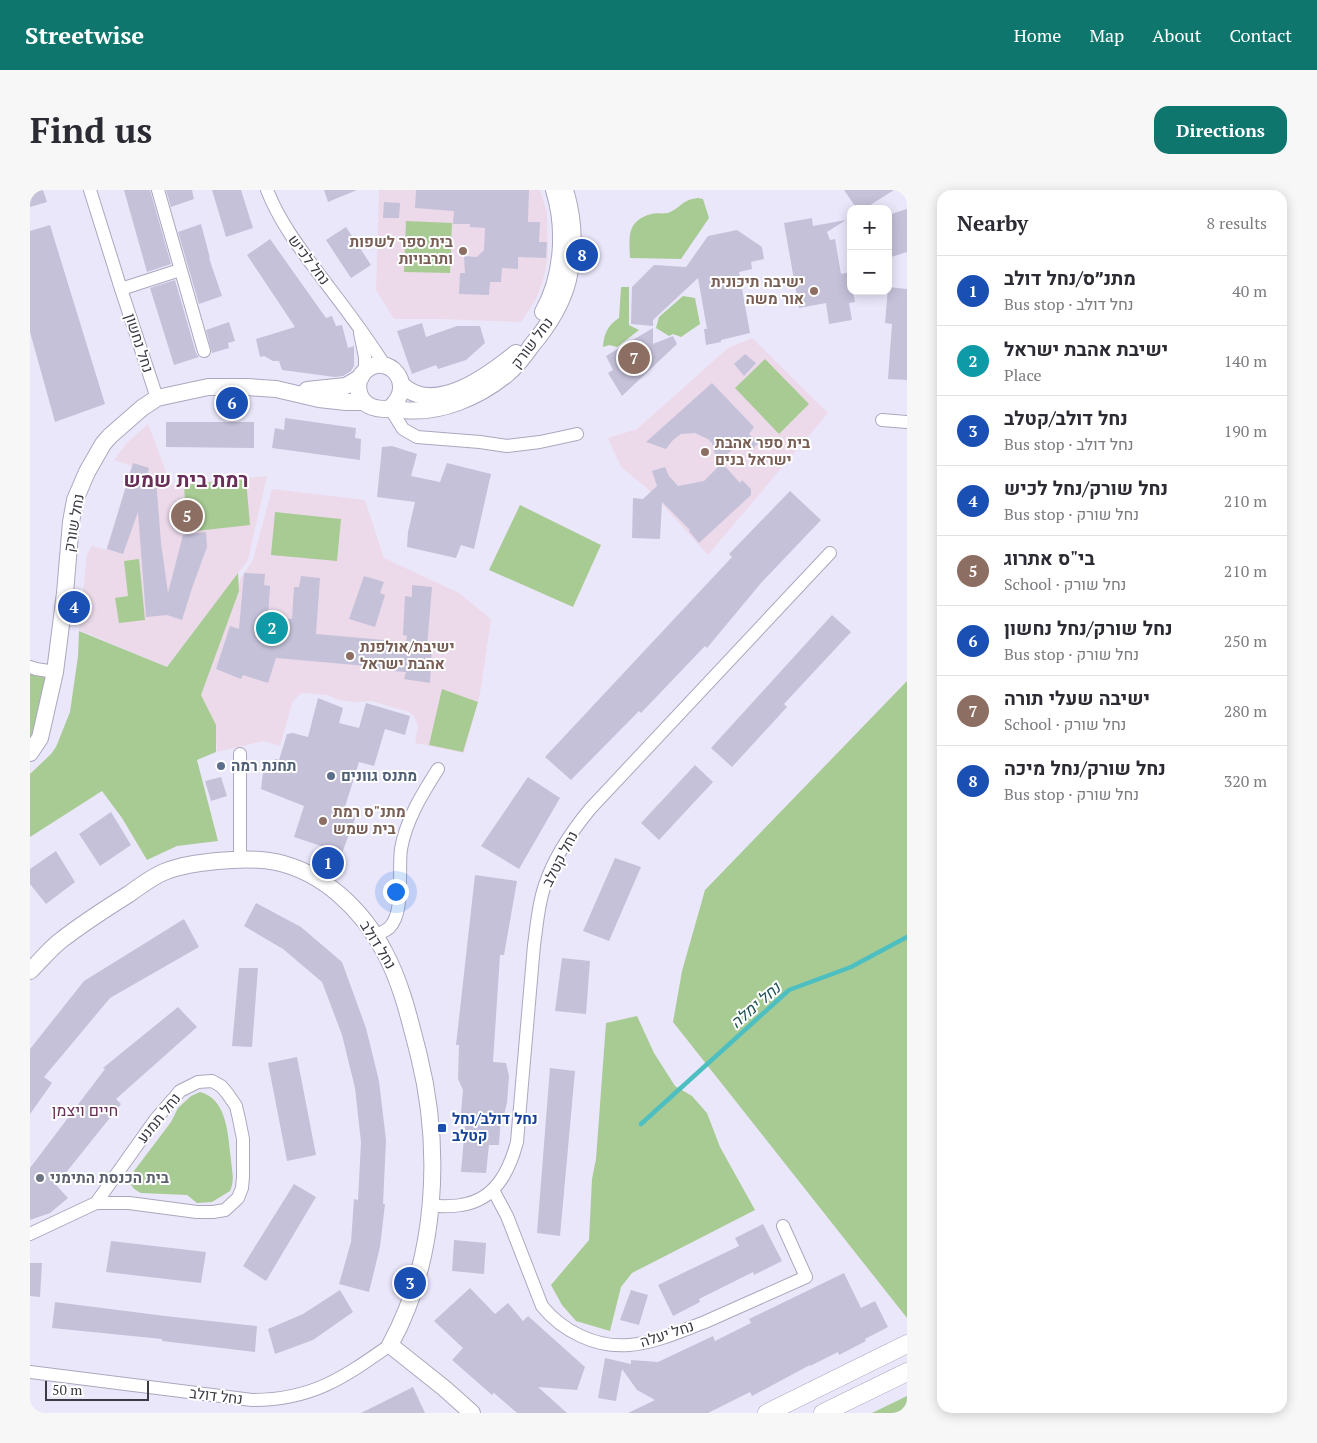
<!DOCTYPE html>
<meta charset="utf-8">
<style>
body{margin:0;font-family:"PT Serif",Heebo,serif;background:#f7f7f7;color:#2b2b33}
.controls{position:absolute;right:15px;top:15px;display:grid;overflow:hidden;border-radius:10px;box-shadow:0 2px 12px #0003}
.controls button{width:45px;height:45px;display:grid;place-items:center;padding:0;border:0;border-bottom:1px solid #e1e1e2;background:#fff;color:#2b2b33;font:25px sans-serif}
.scale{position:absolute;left:15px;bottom:12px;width:104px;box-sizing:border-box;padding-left:5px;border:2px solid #3b3943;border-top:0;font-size:14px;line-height:18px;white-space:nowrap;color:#3b3943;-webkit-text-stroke:4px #fff;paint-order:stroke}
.you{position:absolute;left:365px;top:701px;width:18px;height:18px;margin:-12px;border:4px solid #fff;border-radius:50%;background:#1a73e8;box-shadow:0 0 0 8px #1a73e833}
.badge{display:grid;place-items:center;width:32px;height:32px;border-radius:50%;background:#0f766e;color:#fff;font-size:16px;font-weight:700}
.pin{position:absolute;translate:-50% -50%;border:2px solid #fff;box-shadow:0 1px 5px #0006}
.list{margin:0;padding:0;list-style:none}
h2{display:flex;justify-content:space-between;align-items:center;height:65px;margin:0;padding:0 20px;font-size:21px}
h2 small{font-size:16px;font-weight:400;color:#7c7c81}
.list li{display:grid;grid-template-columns:32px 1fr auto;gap:15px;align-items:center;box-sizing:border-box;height:70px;padding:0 20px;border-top:1px solid #e1e1e2}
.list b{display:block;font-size:19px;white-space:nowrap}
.list p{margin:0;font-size:16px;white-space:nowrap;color:#7c7c81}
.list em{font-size:16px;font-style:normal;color:#7c7c81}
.map{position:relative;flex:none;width:877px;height:1223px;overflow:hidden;border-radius:15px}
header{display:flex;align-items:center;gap:30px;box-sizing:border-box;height:70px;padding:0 25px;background:#0f766e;color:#fff}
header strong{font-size:24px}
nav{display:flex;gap:28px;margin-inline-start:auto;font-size:18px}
.intro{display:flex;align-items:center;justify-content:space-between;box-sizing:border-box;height:120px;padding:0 30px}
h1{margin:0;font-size:35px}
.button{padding:12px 22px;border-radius:15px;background:#0f766e;color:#fff;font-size:18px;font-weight:700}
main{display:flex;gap:30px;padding:0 30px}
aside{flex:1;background:#fff;border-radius:15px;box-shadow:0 2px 12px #0003}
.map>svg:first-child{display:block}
.education{fill:#ecdaea}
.green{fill:#a8cb94}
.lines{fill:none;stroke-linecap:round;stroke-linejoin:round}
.stream{stroke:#4dbfc1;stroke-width:4.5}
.building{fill:#c4c1d9}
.minor-casing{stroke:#aba7be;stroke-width:14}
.tertiary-casing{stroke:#aba7be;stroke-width:18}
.secondary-casing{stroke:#aba7be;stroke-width:19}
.minor{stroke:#fff;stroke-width:12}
.tertiary{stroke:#fff;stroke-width:16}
.secondary{stroke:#fff;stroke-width:18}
.education-dot{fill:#8d6e63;stroke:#fff;stroke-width:2}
.service-dot{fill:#5c6f8a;stroke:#fff;stroke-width:2}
.transit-dot{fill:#1a4fb4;stroke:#fff;stroke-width:2}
.worship-dot{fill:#6b7280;stroke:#fff;stroke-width:2}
.labels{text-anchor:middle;stroke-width:4;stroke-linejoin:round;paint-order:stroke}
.education-label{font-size:15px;font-weight:bold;fill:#785e54;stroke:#fff;text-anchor:start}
.street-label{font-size:15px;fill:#3b3943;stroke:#fff}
.service-label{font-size:15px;font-weight:bold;fill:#4e5e75;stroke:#fff;text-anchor:start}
.transit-label{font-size:15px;font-weight:bold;fill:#164399;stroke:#fff;text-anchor:start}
.worship-label{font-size:15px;font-weight:bold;fill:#5b616d;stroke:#fff;text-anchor:start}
.water-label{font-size:16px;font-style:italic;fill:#1b4d4e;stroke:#fff}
.neighbourhood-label{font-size:16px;fill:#682e58;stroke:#fff}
.district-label{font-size:20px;font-weight:bold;fill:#682e58;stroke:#fff}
</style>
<header>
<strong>Streetwise</strong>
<nav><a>Home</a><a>Map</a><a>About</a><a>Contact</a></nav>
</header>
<div class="intro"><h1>Find us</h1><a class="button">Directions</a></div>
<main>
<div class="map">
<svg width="877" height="1223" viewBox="0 0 877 1223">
<rect width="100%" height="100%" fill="#ebe7fb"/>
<g class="education">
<path d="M349 0H510L517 23 518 68 513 90 506 109 491 132 409 129H364L346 100Z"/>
<path d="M722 148 798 223 678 365 618 299 591 277 578 248 607 239 698 158Z"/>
<path d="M118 234 141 295 237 286 218 370 137 477 49 440 57 364 62 356 76 360 102 276 84 270 96 254Z"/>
<path d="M242 299 335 310 354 368 429 403 461 429 450 504 434 563 385 553 388 536 384 526 379 522 341 511 323 512 309 510 297 505 276 503 270 504 262 513 250 556 233 551 187 562 185 534 171 505 208 402 210 389 223 370Z"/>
</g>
<g class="green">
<path d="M668 8 673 9 679 28 651 69 600 68C599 46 597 31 621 24 627 22 634 25 640 22 652 17 651 10 668 8Z"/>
<path d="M376 31 422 33 420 83 374 82Z"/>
<path d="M591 97H599V135L609 140 587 157 579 155 573 157C574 144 577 136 589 128Z"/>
<path d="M653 106 665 108 670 134 651 147 643 144 639 146 626 138 629 127Z"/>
<path d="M735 169 779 214 749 244 705 198Z"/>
<path d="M216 289 220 335 157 342 154 295Z"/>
<path d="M490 315 571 355 543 417 459 380Z"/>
<path d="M245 322 311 329 307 371 241 365Z"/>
<path d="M109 369 115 430 89 433 85 408 98 406 94 371Z"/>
<path d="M208 383 209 401 171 505 186 535V562L167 570 188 651 147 656 117 670 92 628 72 601 0 647V584L21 564 26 557 40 522 48 466 49 441 137 477Z"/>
<path d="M0 481 17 485 4 545 0 550Z"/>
<path d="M877 491V1128L643 832 652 781 675 700Z"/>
<path d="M412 499 448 512 433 562 399 555Z"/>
<path d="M607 826 624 863 645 896 662 906 677 923 690 957 725 1020 602 1083 591 1097 580 1141 546 1131 532 1115 521 1095 559 1050 562 989 566 969 576 833Z"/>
<path d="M170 902C198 909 198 947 201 970 202 982 205 990 200 1001L182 1012 167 1013 157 1005 111 1003C100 998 98 992 104 981L141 932 148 918 161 906Z"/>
<path d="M877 1206V1223H842L844 1222Z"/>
</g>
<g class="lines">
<path class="stream" d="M611 934 759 800 821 777 877 747"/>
</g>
<g class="building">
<path d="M0 0H13L17 12 0 17Z"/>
<path d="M94 0H120L141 74 117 82Z"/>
<path d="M136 0H162L164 9 141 17Z"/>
<path d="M182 0H211L223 38 196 47Z"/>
<path d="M294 0H327L298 12Z"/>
<path d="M386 0H499L498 32H510L509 52H517L516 68 488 67V79L472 78 471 92H460L459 105 429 104 430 83H435L434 66 447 67 454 60 455 38 440 37V34H423L424 21 385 18Z"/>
<path d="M814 0H864L834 19H827Z"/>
<path d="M354 12 370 13 369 28H353Z"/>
<path d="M877 19V62L858 68V25Z"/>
<path d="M782 28 783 36 816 30 797 42 800 50 805 49 811 84 820 82 821 101H823L825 112 819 113 822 130 799 134 796 113 769 118 754 33Z"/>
<path d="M171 34 180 68H179L192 106 169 114 148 42Z"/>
<path d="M20 35 75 214 25 232 0 142V41Z"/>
<path d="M316 37 341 75 321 88 296 50Z"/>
<path d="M707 40 732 57 734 69 721 72 722 79 709 82 720 143 691 150V152L676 155 674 139H677L668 88 623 130V136L601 134 602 97 624 75 656 77 678 46Z"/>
<path d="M240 49 296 128 302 126 306 136 312 135 318 158 324 156V176L321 181 313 186 305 187 252 180 249 171H243L234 166 230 167 226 149 265 137 217 65Z"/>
<path d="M145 90 166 163 169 167 144 175 120 98Z"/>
<path d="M858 97 877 99V190L858 189 862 134 855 133Z"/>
<path d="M199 132 205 151 198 153 199 158 182 163 176 140Z"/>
<path d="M392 133 396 147 427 136H450L455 153 436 170 408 179 406 175 382 184 367 141Z"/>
<path d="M623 138V154L643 146 647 154 592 206 578 183 583 180 576 166Z"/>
<path d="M715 164 726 173 714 186 704 174Z"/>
<path d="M682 193 724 237 719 244 728 253 721 261 712 252 687 272 682 253 678 249 665 243 651 244 643 250 636 259 616 252Z"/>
<path d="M255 228 326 238 325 248 331 249 330 270 242 258 245 238 254 240Z"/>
<path d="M136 232H224V258L136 257Z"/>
<path d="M362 256 387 264 381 286 410 292 417 273 461 284 444 359 431 355 426 368 377 357 378 342 385 312 347 307 352 257Z"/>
<path d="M103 273 119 278 117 286 126 289 131 353 138 403 153 345 176 342 177 357 162 398 152 430 137 425 116 427 108 322 93 364 77 359Z"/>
<path d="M692 273 710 293 712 290 721 299V305L669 353 659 341 660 340 632 312 630 349 602 348 603 308 613 309 627 296 622 281 635 277 639 286 648 296 674 291Z"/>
<path d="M760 301 791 330 731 393 677 458 675 456 611 523 609 521 541 590 515 567 702 367 699 364Z"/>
<path d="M214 383 235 384 234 395 240 396 238 428 262 429 264 397H269L271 386 290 388 286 444 376 452 377 446 373 445 375 406 382 407V395L402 397 397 457 402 458 400 493 374 489 376 482 348 480V477L246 468 238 493 213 485 211 489 186 479 200 436 209 439Z"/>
<path d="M334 386 354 392 350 403 355 405 345 437 319 429Z"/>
<path d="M802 425 821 442 754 514 757 517 702 577 681 558Z"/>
<path d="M288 508 313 518 309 533 329 538 336 513 380 526 375 545 355 539 344 576 329 572 313 623 326 626 312 663 264 647 274 616 231 599 233 583H242L245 569 249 570 257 544 263 543 278 547Z"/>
<path d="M665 575 683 592 629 650 611 633Z"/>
<path d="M191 587 197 606 181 611 175 591Z"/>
<path d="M498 587 530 608 489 679 451 656Z"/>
<path d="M81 622 101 655 70 676 49 644Z"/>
<path d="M26 661 45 692 16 714 0 694V679Z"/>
<path d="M585 668 611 677 579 751 553 741Z"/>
<path d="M445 685 487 691 474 765H470L463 872 476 873 479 886 477 913 474 925H471L469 955H459L456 983 431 982 436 924 431 923 433 900 428 889 429 855H426Z"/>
<path d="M226 713 271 737 312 772 336 838 349 891 356 950 353 1014H355L350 1057 339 1102 309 1094 321 1052 324 1009 328 1010 331 952 325 898 312 845 292 792 253 759 214 736Z"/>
<path d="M154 729 169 757 80 808 14 887 22 893 0 924V859L54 791Z"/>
<path d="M532 768 560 771 556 824 525 821Z"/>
<path d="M209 778H228L222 857 202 856Z"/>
<path d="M148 817 167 837 86 909 91 914 26 995 38 1008 20 1023 0 1030V978L75 879 73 878Z"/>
<path d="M267 867 286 965 257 971 238 873Z"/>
<path d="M520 878 545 881 530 1046 507 1043Z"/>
<path d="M264 994 286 1007 236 1091 213 1076Z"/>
<path d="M733 1034 752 1071 724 1085 723 1082 669 1109 670 1112 643 1126 628 1095 709 1056 705 1048Z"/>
<path d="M424 1050 456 1053 454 1084 422 1081Z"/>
<path d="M81 1051 176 1062 171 1093 76 1082Z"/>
<path d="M0 1073H12L10 1107 0 1106Z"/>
<path d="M814 1083 831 1118 845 1111 858 1137 835 1149 836 1151 809 1165 808 1162 780 1176V1175L722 1206 720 1202 678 1223H598L625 1210 607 1200 592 1179 586 1211 568 1208 575 1168 601 1174V1170L628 1172 683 1146 685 1151 721 1133 719 1129Z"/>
<path d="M440 1098 465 1124 478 1113 493 1131 498 1126 555 1177 547 1200 508 1197 537 1223H487L464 1203 462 1205 422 1170 433 1158 404 1131Z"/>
<path d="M310 1100 323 1122 283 1150 245 1164 238 1139 273 1124Z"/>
<path d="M601 1100 618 1105 609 1135 590 1130Z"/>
<path d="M25 1112 135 1126 227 1136 225 1162 132 1151V1149L22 1138Z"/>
<path d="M383 1197 395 1223H331Z"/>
</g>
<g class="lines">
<defs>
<g id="minor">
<path d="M60 0 91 99 127 208"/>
<path d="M128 0 174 161"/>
<path d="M237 0C250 33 271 60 292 88 314 117 336 145 355 176"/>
<path d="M91 99 150 80"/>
<path d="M330 143 335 167V181"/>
<path d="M360 218 373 239 387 247 450 252 477 256 510 252 547 244"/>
<path d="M852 230 877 232"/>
<path d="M0 477 6 479 25 482"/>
<path d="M210 564V669"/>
<path d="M345 746C350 743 355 741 359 738 375 723 368 680 371 659 376 630 392 604 408 579"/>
<path d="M463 1000 477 1026 512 1116C532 1141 566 1158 599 1155 625 1153 651 1141 675 1132 709 1117 742 1102 776 1087L753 1036"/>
<path d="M400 1016C410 1016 421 1017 431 1015 465 1010 479 982 487 952L504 755C507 735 508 714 515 695 524 667 542 641 560 619L800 363"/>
<path d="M0 1044 66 1013H99L167 1022H183L195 1020 208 1008 212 998 213 987V949L209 929 206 916 197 903 191 896 182 891 168 892 150 901 125 930 66 1013"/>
<path d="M0 1182 222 1210C282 1210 313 1188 360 1155"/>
</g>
<g id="tertiary">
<path d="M513 122C533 86 536 39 524 0"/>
<path d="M372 195C405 226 459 185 486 163"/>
<path d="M277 200 316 196 331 187"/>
<path d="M360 218C388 194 357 161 335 181 324 191 327 210 340 216 349 221 362 218 373 220 410 224 449 207 477 184 487 176 495 165 502 155 518 136 532 114 538 90 545 60 544 29 535 0"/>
<path d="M0 563 10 548 25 482 35 403 41 332 45 310 57 282 73 254 80 246 112 218 127 208 178 197H217L246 199 289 209 316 212H333"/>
<path d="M0 781C10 771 19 760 30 751 52 734 75 719 99 704 110 696 122 687 134 682 151 675 169 673 187 671 207 669 226 668 246 672 293 682 333 720 355 763 372 795 380 831 389 866 412 959 407 1070 360 1155L414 1198 442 1223"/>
</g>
<g id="secondary">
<path d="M737 1223 877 1154"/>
<path d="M793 1223 877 1182"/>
</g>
</defs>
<use href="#minor" class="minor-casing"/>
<use href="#tertiary" class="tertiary-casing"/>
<use href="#secondary" class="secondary-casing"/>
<use href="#minor" class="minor"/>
<use href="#tertiary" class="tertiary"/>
<use href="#secondary" class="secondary"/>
</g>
<g class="education-dot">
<circle cx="433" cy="61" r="5"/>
<circle cx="784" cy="101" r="5"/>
<circle cx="675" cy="262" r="5"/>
<circle cx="320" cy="466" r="5"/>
<circle cx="293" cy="631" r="5"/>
</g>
<g class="service-dot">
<circle cx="191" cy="576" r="5"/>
<circle cx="301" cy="586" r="5"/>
</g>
<rect class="transit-dot" x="407" y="933" width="10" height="10" rx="2.5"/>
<circle class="worship-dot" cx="10" cy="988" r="5"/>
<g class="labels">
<g class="education-label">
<text x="423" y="57" text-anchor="end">בית ספר לשפות<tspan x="423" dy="17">ותרבויות</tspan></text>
<text x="774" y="97" text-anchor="end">ישיבה תיכונית<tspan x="774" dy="17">אור משה</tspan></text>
<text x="685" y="258">בית ספר אהבת<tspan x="685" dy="17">ישראל בנים</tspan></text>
<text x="330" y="462">ישיבת/אולפנת<tspan x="330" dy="17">אהבת ישראל</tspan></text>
<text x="303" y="627">מתנ"ס רמת<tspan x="303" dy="17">בית שמש</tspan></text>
</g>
<g class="street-label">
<text transform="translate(279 70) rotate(53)" y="5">נחל לכיש</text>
<text transform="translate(109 153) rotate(72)" y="5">נחל נחשון</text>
<text transform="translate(502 153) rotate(-53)" y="5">נחל שורק</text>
<text transform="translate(44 333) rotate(-80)" y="5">נחל שורק</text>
<text transform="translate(530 669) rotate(-63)" y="5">נחל קטלב</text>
<text transform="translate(348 755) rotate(58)" y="5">נחל דולב</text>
<text transform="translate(129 928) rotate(-51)" y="5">נחל תמנע</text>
<text transform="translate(637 1144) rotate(-18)" y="5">נחל יעלה</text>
<text transform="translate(186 1206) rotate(7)" y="5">נחל דולב</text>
</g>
<g class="service-label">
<text x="201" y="581">תחנת רמה</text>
<text x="311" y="591">מתנס גוונים</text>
</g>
<g class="transit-label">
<text x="422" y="934">נחל דולב/נחל<tspan x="422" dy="17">קטלב</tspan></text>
</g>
<g class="worship-label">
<text x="20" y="993">בית הכנסת התימני</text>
</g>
<g class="water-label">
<text transform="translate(725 815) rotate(-41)" y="6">נחל ימלה</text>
</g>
<g class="neighbourhood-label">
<text x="55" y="926">חיים ויצמן</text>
</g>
<g class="district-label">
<text x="156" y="297">רמת בית שמש</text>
</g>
</g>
</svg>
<div class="controls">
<button>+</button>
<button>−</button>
</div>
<div class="scale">50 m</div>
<div class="you"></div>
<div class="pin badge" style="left:298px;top:673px;background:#1a4fb4">1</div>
<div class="pin badge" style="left:242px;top:438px;background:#0f9aa8">2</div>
<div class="pin badge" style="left:380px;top:1093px;background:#1a4fb4">3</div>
<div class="pin badge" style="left:44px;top:417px;background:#1a4fb4">4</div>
<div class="pin badge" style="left:157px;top:326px;background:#8d6e63">5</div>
<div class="pin badge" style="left:202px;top:213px;background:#1a4fb4">6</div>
<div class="pin badge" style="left:604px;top:168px;background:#8d6e63">7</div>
<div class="pin badge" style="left:552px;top:65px;background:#1a4fb4">8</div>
</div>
<aside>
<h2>Nearby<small>8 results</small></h2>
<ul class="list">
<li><span class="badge" style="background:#1a4fb4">1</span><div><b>מתנ״ס/נחל דולב</b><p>Bus stop · נחל דולב</p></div><em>40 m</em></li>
<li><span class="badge" style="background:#0f9aa8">2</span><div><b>ישיבת אהבת ישראל</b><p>Place</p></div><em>140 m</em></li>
<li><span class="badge" style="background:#1a4fb4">3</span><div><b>נחל דולב/קטלב</b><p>Bus stop · נחל דולב</p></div><em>190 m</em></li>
<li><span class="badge" style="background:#1a4fb4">4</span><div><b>נחל שורק/נחל לכיש</b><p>Bus stop · נחל שורק</p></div><em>210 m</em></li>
<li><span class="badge" style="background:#8d6e63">5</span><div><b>בי&quot;ס אתרוג</b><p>School · נחל שורק</p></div><em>210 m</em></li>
<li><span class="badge" style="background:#1a4fb4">6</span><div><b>נחל שורק/נחל נחשון</b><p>Bus stop · נחל שורק</p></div><em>250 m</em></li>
<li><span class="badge" style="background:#8d6e63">7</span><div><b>ישיבה שעלי תורה</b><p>School · נחל שורק</p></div><em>280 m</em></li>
<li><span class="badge" style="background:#1a4fb4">8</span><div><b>נחל שורק/נחל מיכה</b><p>Bus stop · נחל שורק</p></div><em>320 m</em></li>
</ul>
</aside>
</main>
